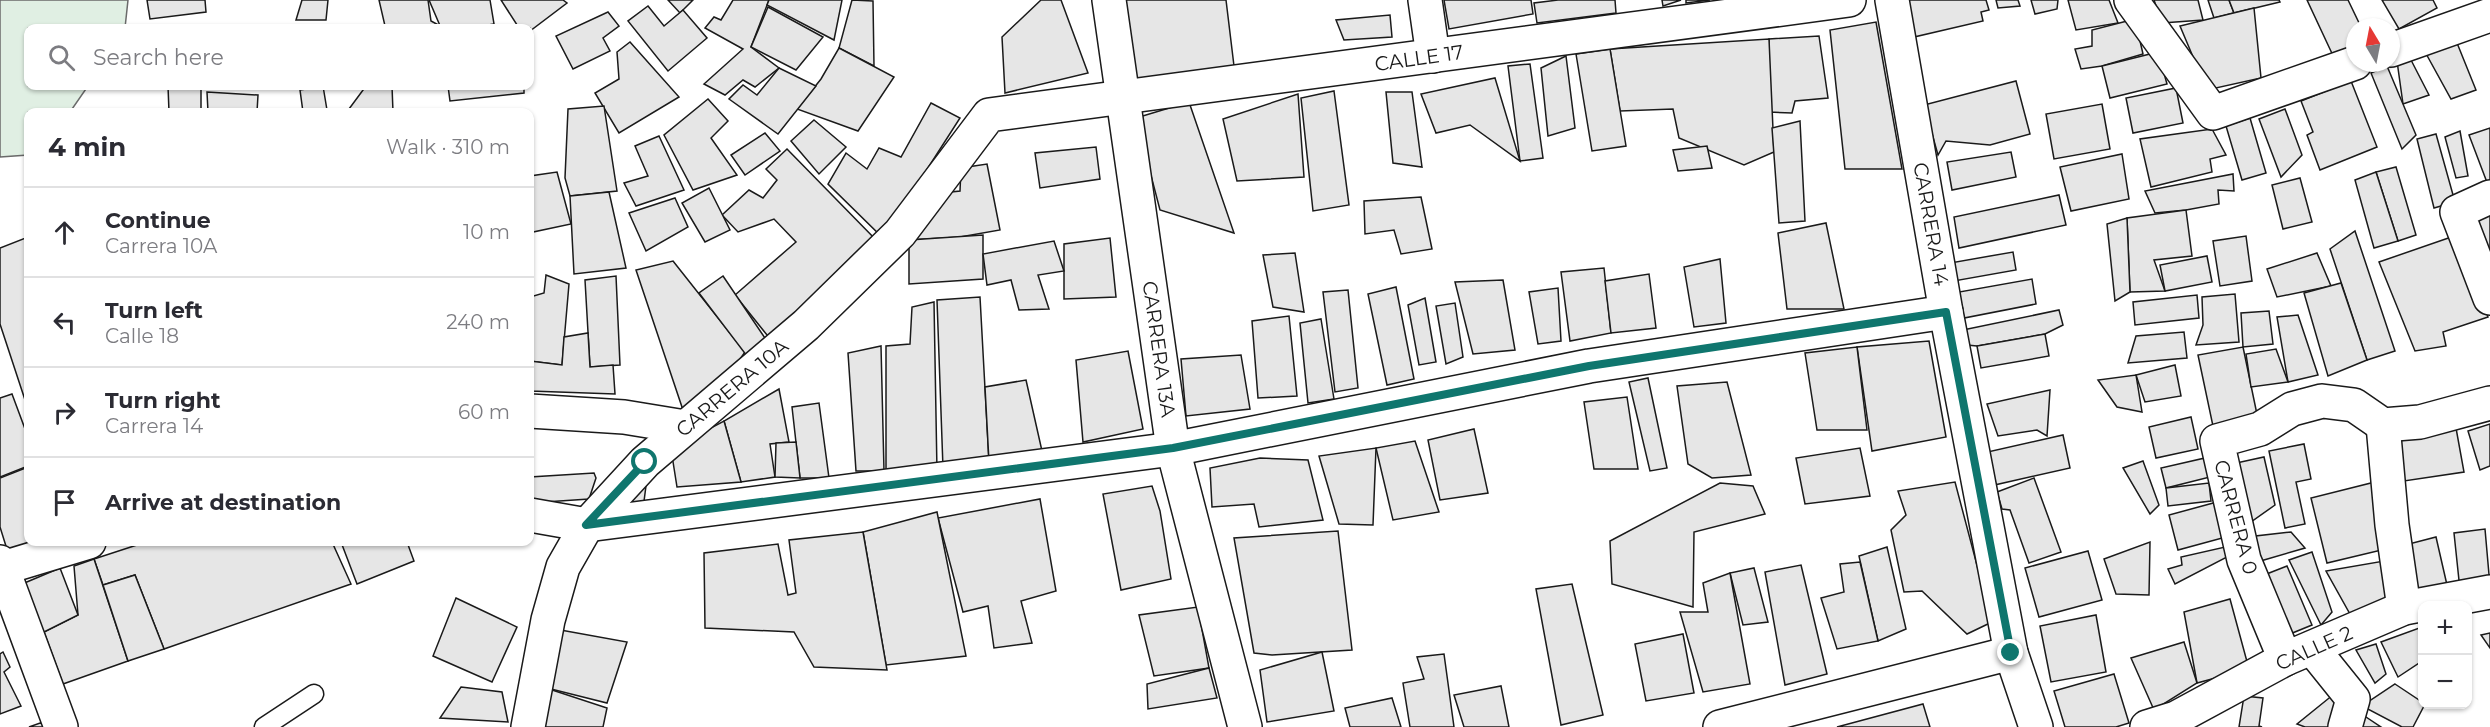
<!DOCTYPE html>
<meta charset="utf-8">
<style>
body{margin:0;font-family:Montserrat,sans-serif;background:#f2f2f3;color:#2b2b33}
.controls{position:absolute;right:18px;bottom:18px;display:grid;overflow:hidden;border-radius:12px;box-shadow:0 2px 4px #0004}
.controls button{width:54px;height:54px;display:grid;place-items:center;padding:0;border:0;border-bottom:2px solid #e1e1e2;background:#fff;color:#2b2b33;font:30px sans-serif}
.compass{position:absolute;left:2346px;top:18px;width:54px;height:54px;border-radius:50%;background:#fff;box-shadow:0 2px 4px #0004;rotate:350deg}
.stop{position:absolute;width:18px;height:18px;margin:-14px;border:4px solid #0f766e;border-radius:50%;background:#fff}
.stop.end{background:#0f766e;border-color:#fff;box-shadow:0 2px 6px #0008}
.list{margin:0;padding:0;list-style:none}
h2{display:flex;justify-content:space-between;align-items:center;height:78px;margin:0;padding:0 24px;font-size:26px}
h2 small{font-size:20px;font-weight:400;color:#7c7c81}
.list li{display:grid;grid-template-columns:39px 1fr auto;gap:18px;align-items:center;box-sizing:border-box;height:90px;padding:0 24px;border-top:2px solid #e1e1e2}
.list b{display:block;font-size:22px;white-space:nowrap}
.list p{margin:0;font-size:20px;white-space:nowrap;color:#7c7c81}
.list em{font-size:20px;font-style:normal;color:#7c7c81}
.icon{flex:none;width:33px;height:33px;fill:none;stroke:currentColor;stroke-width:2;stroke-linecap:round;stroke-linejoin:round}
.map{position:relative;flex:none;width:2490px;height:727px;overflow:hidden}
.search{position:absolute;background:#fff;box-shadow:0 2px 4px #0004;left:24px;top:24px;width:510px;height:66px;display:flex;align-items:center;gap:15px;box-sizing:border-box;padding:0 21px;border-radius:12px;color:#7c7c81;font-size:22px}
.panel{position:absolute;background:#fff;box-shadow:0 2px 4px #0004;left:24px;top:108px;width:510px;height:438px;border-radius:12px}
.map>svg:first-child{display:block}
.green{fill:#e0efe3;stroke:#6a6a6a;stroke-width:1.5}
.building{fill:#e6e6e6;stroke:#1a1a1a;stroke-width:1.5}
.lines{fill:none;stroke-linecap:round;stroke-linejoin:round}
.lane-casing{stroke:#1a1a1a;stroke-width:21}
.street-casing{stroke:#1a1a1a;stroke-width:36}
.lane{stroke:#fff;stroke-width:18}
.street{stroke:#fff;stroke-width:33}
.route{stroke:#0f766e;stroke-width:8}
.labels{text-anchor:middle;stroke-width:4.5;stroke-linejoin:round;paint-order:stroke}
.street-label{font-size:20px;fill:#1a1a1a;stroke:#fff}
</style>
<div class="map">
<svg width="2490" height="727" viewBox="0 0 2490 727">
<rect width="100%" height="100%" fill="#fff"/>
<path class="green" d="M0 0H128L125 28H28V86H88L70 112H28V155L0 157Z"/>
<g class="building">
<path d="M147 0H205L206 12 150 19Z"/>
<path d="M302 0H328L326 20H296Z"/>
<path d="M379 0H428L431 21 444 28H396L395 25 385 26Z"/>
<path d="M429 0H490L494 24 470 28H441Z"/>
<path d="M501 0H563L567 3 530 31V28H519Z"/>
<path d="M668 0H693L680 13Z"/>
<path d="M733 0H769L751 47 779 68 755 87 743 80 725 95 704 84 743 49 705 28 714 17 721 20Z"/>
<path d="M769 0H842L834 40 767 5Z"/>
<path d="M852 0 873 1 874 66 839 48Z"/>
<path d="M1041 0H1061L1088 73 1005 93 1002 37Z"/>
<path d="M1124 0H1226L1234 66 1135 80Z"/>
<path d="M1444 0H1531L1533 14 1449 29Z"/>
<path d="M1558 0H1615L1616 13 1537 23 1534 3Z"/>
<path d="M1662 0H1681L1663 6Z"/>
<path d="M1686 0H1710L1686 3Z"/>
<path d="M1905 0H1986L1989 10 1981 12 1983 21 1914 37Z"/>
<path d="M1996 0H2018L2020 6 1998 8Z"/>
<path d="M2031 0H2058L2057 9 2035 14Z"/>
<path d="M2068 0H2109L2118 23 2076 30Z"/>
<path d="M2154 0H2198L2203 20 2162 23Z"/>
<path d="M2208 0H2229L2234 13 2214 18Z"/>
<path d="M2229 0H2279L2280 2 2234 13Z"/>
<path d="M2307 0H2348L2361 27H2355V51L2336 62Z"/>
<path d="M2382 0H2433L2437 8 2399 29Z"/>
<path d="M648 6 664 26 683 10 707 38 668 71 628 21Z"/>
<path d="M768 7 823 37 796 70 751 47Z"/>
<path d="M2254 8 2261 78 2207 90 2180 26Z"/>
<path d="M608 12 619 26 603 38 610 51 573 69 556 36Z"/>
<path d="M1390 15 1392 37 1344 40 1336 20Z"/>
<path d="M2135 19 2143 54 2102 66 2081 69 2075 49 2092 46V30Z"/>
<path d="M1876 22 1902 169H1845L1830 30Z"/>
<path d="M1819 36 1828 98 1795 101 1792 113 1769 112V39Z"/>
<path d="M2455 38 2476 90 2451 99 2424 50Z"/>
<path d="M1769 39 1774 152 1744 165 1679 138 1673 109 1620 111 1610 49Z"/>
<path d="M630 42 679 97 619 133 595 93 619 79 617 52Z"/>
<path d="M839 48 894 77 858 131 797 109 821 79Z"/>
<path d="M1610 49 1626 146 1592 151 1576 54Z"/>
<path d="M2158 52 2167 84 2110 98 2102 66Z"/>
<path d="M1566 56 1575 128 1548 136 1541 68Z"/>
<path d="M2411 60 2429 95 2403 104 2397 61Z"/>
<path d="M1530 64 1543 158 1520 161 1508 66Z"/>
<path d="M2387 66 2416 135 2402 149 2371 73Z"/>
<path d="M779 68 816 86 778 134 729 99 743 85 757 95Z"/>
<path d="M1495 78 1520 161 1470 125 1436 133 1421 94Z"/>
<path d="M2016 81 2030 134 1990 145 1946 141 1938 155 1924 105Z"/>
<path d="M2351 81 2377 147 2320 170 2307 135 2313 132 2301 101Z"/>
<path d="M168 86H201V112H169Z"/>
<path d="M323 86 327 110 349 109 366 86H392L393 112H303L300 90Z"/>
<path d="M448 86H524V93L450 101Z"/>
<path d="M2176 88 2183 123 2133 133 2126 98Z"/>
<path d="M1334 91 1349 205 1313 211 1301 98Z"/>
<path d="M207 92 258 95 257 112H208Z"/>
<path d="M1386 92H1412L1422 167 1393 163Z"/>
<path d="M1298 94 1304 177 1237 181 1223 119Z"/>
<path d="M708 99 728 121 711 138 737 175 693 190 664 135Z"/>
<path d="M1189 102 1234 233 1160 210 1136 118Z"/>
<path d="M931 103 960 118 883 238 828 184 846 153 867 169 879 148 901 157Z"/>
<path d="M2102 104 2110 149 2054 159 2046 114Z"/>
<path d="M604 106 617 191 570 196 565 178 568 109Z"/>
<path d="M2285 109 2302 155 2281 177 2259 119Z"/>
<path d="M2250 118 2266 173 2242 180 2226 126Z"/>
<path d="M814 120 846 147 819 174 791 141Z"/>
<path d="M1800 121 1805 221 1779 223 1772 128Z"/>
<path d="M2490 128V185H2488L2469 135Z"/>
<path d="M2212 129 2226 155 2210 159 2212 172 2151 187 2140 139Z"/>
<path d="M2460 131 2468 176 2456 178 2445 137Z"/>
<path d="M765 133 780 151 745 175 731 155Z"/>
<path d="M2436 134 2455 202 2434 208 2417 139Z"/>
<path d="M659 136 684 190 636 206 624 183 648 176 635 146Z"/>
<path d="M1707 146 1712 168 1678 171 1673 150Z"/>
<path d="M1096 147 1100 179 1040 188 1035 153Z"/>
<path d="M787 149 878 242 771 340 735 295 796 242 774 219 738 232 722 215 749 190 763 198 777 180 766 169Z"/>
<path d="M2011 152 2016 177 1952 190 1947 162Z"/>
<path d="M2122 154 2129 199 2071 211 2060 167Z"/>
<path d="M987 164 1000 230 960 237 909 240 932 194 960 191 961 168Z"/>
<path d="M2396 167 2416 235 2398 241 2376 172Z"/>
<path d="M557 172 571 224 533 232 530 207V176Z"/>
<path d="M2376 172 2398 241 2374 248 2355 180Z"/>
<path d="M2233 174 2234 191 2218 190 2219 204 2186 210 2155 213 2145 191Z"/>
<path d="M2300 178 2312 222 2283 229 2272 185Z"/>
<path d="M709 188 730 230 705 242 682 203Z"/>
<path d="M609 192 626 268 574 274 570 196Z"/>
<path d="M2059 195 2066 225 1959 248 1954 217Z"/>
<path d="M1421 197 1432 249 1401 254 1394 230 1365 234 1364 201Z"/>
<path d="M675 198 688 227 646 251 629 213Z"/>
<path d="M2186 210 2192 256 2154 260 2165 291 2130 292 2127 218Z"/>
<path d="M2490 211V278L2468 217Z"/>
<path d="M2127 218 2130 292 2115 301 2107 224Z"/>
<path d="M1826 223 1844 309H1787L1778 233Z"/>
<path d="M2355 231 2395 351 2367 360 2330 249Z"/>
<path d="M2460 234 2488 317 2443 332 2446 346 2415 351 2379 262Z"/>
<path d="M983 235V279L909 284V240Z"/>
<path d="M2246 236 2252 281 2220 286 2213 241Z"/>
<path d="M28 237V409L0 324V248Z"/>
<path d="M1110 238 1116 297 1064 299V244Z"/>
<path d="M1054 241 1064 271 1038 275 1049 309 1019 310 1011 280 987 285 983 254Z"/>
<path d="M2013 252 2016 270 1954 281 1950 263Z"/>
<path d="M1295 253 1304 312 1273 307 1263 255Z"/>
<path d="M2317 253 2331 286 2277 297 2267 269Z"/>
<path d="M2207 256 2212 282 2165 291 2160 265Z"/>
<path d="M1720 259 1726 323 1694 327 1684 267Z"/>
<path d="M673 261 745 352 719 389 684 413 636 270Z"/>
<path d="M1604 268 1611 333 1570 341 1561 272Z"/>
<path d="M1649 274 1656 328 1611 333 1605 281Z"/>
<path d="M546 275 569 284 562 365 530 361V297L544 293Z"/>
<path d="M616 276 620 365 590 367 585 280Z"/>
<path d="M723 276 769 344 750 360 699 293Z"/>
<path d="M2032 279 2036 304 1964 318 1959 292Z"/>
<path d="M1503 280 1515 350 1473 354 1455 282Z"/>
<path d="M2341 283 2367 360 2328 376 2304 293Z"/>
<path d="M1396 287 1414 379 1387 385 1368 294Z"/>
<path d="M1558 288 1561 341 1538 344 1529 292Z"/>
<path d="M1348 290 1358 388 1335 392 1323 292Z"/>
<path d="M2235 294 2239 342 2196 345 2203 325 2202 297Z"/>
<path d="M2197 295 2199 318 2135 325 2133 302Z"/>
<path d="M980 297 989 462 943 468 937 300Z"/>
<path d="M1425 298 1436 362 1419 365 1408 305Z"/>
<path d="M934 302 937 472 886 475V346L910 344 912 307Z"/>
<path d="M1455 303 1463 357 1446 364 1436 306Z"/>
<path d="M2059 310 2063 325 2045 334 1977 346 1967 345 1958 331Z"/>
<path d="M2269 311 2273 344 2243 347 2241 313Z"/>
<path d="M2298 315 2318 375 2288 382 2277 317Z"/>
<path d="M1289 316 1297 396 1258 398 1252 321Z"/>
<path d="M1321 319 1334 399 1308 403 1300 323Z"/>
<path d="M2184 332 2187 358 2128 363 2136 336Z"/>
<path d="M588 333 590 367 613 365 615 394 530 391V361L562 365 564 337Z"/>
<path d="M2045 334 2049 356 1981 368 1977 346Z"/>
<path d="M1929 341 1946 437 1872 451 1857 347Z"/>
<path d="M881 346 884 471H856L848 353Z"/>
<path d="M1857 347 1867 430H1817L1805 353Z"/>
<path d="M2243 347 2259 424 2214 431 2198 355Z"/>
<path d="M2276 349 2288 382 2251 387 2246 354Z"/>
<path d="M1128 351 1143 429 1083 442 1076 360Z"/>
<path d="M1241 355 1250 409 1186 416 1181 359Z"/>
<path d="M2175 365 2181 396 2145 402 2136 375Z"/>
<path d="M2136 375 2142 412 2117 407 2098 380Z"/>
<path d="M1648 378 1667 468 1650 471 1629 382Z"/>
<path d="M1026 380 1042 451 989 462 985 387Z"/>
<path d="M1727 382 1751 475 1712 478 1688 464 1677 386Z"/>
<path d="M779 389 789 442 770 444 775 477 741 482 724 421Z"/>
<path d="M2050 390 2047 436 2037 430 1998 436 1987 404Z"/>
<path d="M12 394 28 437V466L0 477V398Z"/>
<path d="M1627 397 1638 469H1594L1584 402Z"/>
<path d="M819 403 829 478H800L792 407Z"/>
<path d="M2191 417 2198 449 2156 458 2149 427Z"/>
<path d="M724 421 741 482 677 487 671 449Z"/>
<path d="M2490 424V466L2480 470 2468 431Z"/>
<path d="M2456 428 2464 472 2404 481 2398 437Z"/>
<path d="M1474 429 1488 493 1440 500 1428 440Z"/>
<path d="M2063 435 2070 468 1990 486 1983 453Z"/>
<path d="M1415 441 1439 512 1393 520 1376 448Z"/>
<path d="M796 442 800 478 775 477 776 443Z"/>
<path d="M2304 444 2311 479 2296 482 2305 524 2285 528 2269 451Z"/>
<path d="M1376 448 1373 525 1339 524 1319 456Z"/>
<path d="M1860 448 1870 496 1805 504 1796 458Z"/>
<path d="M2264 457 2275 505 2241 529 2227 465Z"/>
<path d="M1260 458 1308 460 1323 520 1259 527 1254 504 1212 507 1210 468Z"/>
<path d="M2205 458 2210 477 2166 488 2161 468Z"/>
<path d="M2143 461 2159 505 2150 514 2123 468Z"/>
<path d="M28 467V542H65L10 559 0 527V478Z"/>
<path d="M594 473 596 478 589 499 530 503V477Z"/>
<path d="M636 476 647 478 643 509 629 508Z"/>
<path d="M2034 478 2061 552 2029 563 2010 510 2002 509 1997 492Z"/>
<path d="M1955 482 1992 622 1967 634 1922 591 1904 592 1891 530 1906 515 1898 491Z"/>
<path d="M2375 482 2390 548 2327 563 2311 498Z"/>
<path d="M1720 483 1753 486 1765 514 1694 532 1693 607 1612 584 1610 541Z"/>
<path d="M2209 483 2211 501 2168 506 2166 488Z"/>
<path d="M1152 486 1160 511 1171 579 1121 590 1103 494Z"/>
<path d="M1040 499 1056 591 1021 601 1032 643 994 648 988 606 963 612 938 518Z"/>
<path d="M2217 502 2226 537 2178 550 2169 515Z"/>
<path d="M937 512 966 656 886 665 863 532Z"/>
<path d="M2485 529 2490 586 2460 590 2454 533Z"/>
<path d="M1338 531 1352 650 1272 655 1254 653 1234 538Z"/>
<path d="M863 532 887 670 814 667 794 632 705 628 704 553 778 544 788 595 796 593 789 540Z"/>
<path d="M2291 532 2305 548 2257 562 2247 537Z"/>
<path d="M2436 537 2447 585 2411 591 2405 545Z"/>
<path d="M146 542H332L351 584 164 649 135 575 103 585 94 559Z"/>
<path d="M341 542H407L414 561 357 584Z"/>
<path d="M2150 542 2149 595 2116 594 2104 559Z"/>
<path d="M1887 547 1906 629 1878 641 1859 556Z"/>
<path d="M2225 547 2229 556 2175 584 2168 569 2182 565 2181 557Z"/>
<path d="M2088 551 2102 600 2039 617 2025 568Z"/>
<path d="M2312 552 2332 612 2321 625 2289 560Z"/>
<path d="M94 559 128 661 63 684 44 632 78 615 74 566Z"/>
<path d="M2384 561 2392 603 2355 623 2326 571Z"/>
<path d="M1860 562 1878 641 1837 649 1821 598 1844 592 1840 564Z"/>
<path d="M1801 565 1827 674 1785 685 1765 572Z"/>
<path d="M2287 566 2312 625 2285 636 2259 577Z"/>
<path d="M60 568 78 615 38 635 15 587Z"/>
<path d="M1754 568 1768 622 1743 625 1730 573Z"/>
<path d="M1730 573 1750 684 1703 692 1680 612H1708L1703 583Z"/>
<path d="M135 575 164 649 128 661 103 585Z"/>
<path d="M1572 584 1603 715 1561 725 1536 589Z"/>
<path d="M456 598 517 627 492 682 433 656Z"/>
<path d="M2230 599 2249 669 2197 683 2184 612Z"/>
<path d="M1198 607 1209 668 1154 676 1139 615Z"/>
<path d="M2096 615 2106 672 2051 682 2040 626Z"/>
<path d="M2422 627V661L2398 677 2381 642Z"/>
<path d="M555 629 627 642 607 703 543 687Z"/>
<path d="M2490 633V648L2481 635Z"/>
<path d="M1683 634 1694 693 1646 701 1635 644Z"/>
<path d="M2184 642 2197 683 2154 710 2131 658Z"/>
<path d="M2376 644 2386 674 2375 683 2356 650Z"/>
<path d="M3 652 10 667 4 672 21 706 0 714V654Z"/>
<path d="M1322 652 1334 711 1267 722 1260 670Z"/>
<path d="M1444 654 1454 727H1410L1403 683 1424 679 1417 657Z"/>
<path d="M1209 668 1217 698 1148 709 1147 684Z"/>
<path d="M2114 674 2129 723 2116 727H2065L2054 691Z"/>
<path d="M2395 684 2425 704 2413 727H2402L2362 706Z"/>
<path d="M1501 686 1509 727H1464L1454 695Z"/>
<path d="M461 687 502 692 508 722 440 718Z"/>
<path d="M543 687 607 708 603 727H534Z"/>
<path d="M2339 690 2338 727H2305L2297 724Z"/>
<path d="M2244 696 2263 698 2259 726 2262 727H2239Z"/>
<path d="M1392 698 1401 727H1350L1345 708Z"/>
<path d="M1923 704 1930 727H1837Z"/>
<path d="M2363 715 2381 727H2358Z"/>
<path d="M43 722 44 727H29Z"/>
</g>
<g class="lines">
<defs>
<path id="lane" d="M264 727 314 694"/>
<g id="street">
<path d="M1109 0 1173 449 1245 727"/>
<path d="M1425 0 1433 56"/>
<path d="M1892 0 1946 312 2011 653 2036 727"/>
<path d="M2131 0 2213 113 2355 63"/>
<path d="M2391 50 2490 15"/>
<path d="M2490 197 2457 212 2490 298"/>
<path d="M530 411 624 417 685 427"/>
<path d="M2383 425 2392 525 2404 608"/>
<path d="M530 515 587 525 1173 449 1589 366 1946 312"/>
<path d="M0 562 61 727"/>
<path d="M3 568 89 542"/>
<path d="M2312 648 2353 699 2345 727"/>
<path d="M2285 659 2244 560 2217 441 2260 429 2292 409 2322 401 2354 405 2383 425 2420 422 2490 403"/>
<path d="M528 727 548 620 563 567 587 525 645 462 806 325 900 233 989 115 1849 0"/>
<path d="M1720 727 2011 653"/>
<path d="M2147 727 2176 718 2285 659 2404 608 2490 592"/>
</g>
</defs>
<use href="#lane" class="lane-casing"/>
<use href="#street" class="street-casing"/>
<use href="#lane" class="lane"/>
<use href="#street" class="street"/>
</g>
<g class="lines">
<path class="route" d="M645 462 586 525 1173 448 1589 366 1946 312 2011 653"/>
</g>
<g class="labels">
<g class="street-label">
<text transform="translate(1419 58) rotate(-8)" y="7">CALLE 17</text>
<text transform="translate(1931 224) rotate(80)" y="7">CARRERA 14</text>
<text transform="translate(1159 349) rotate(82)" y="7">CARRERA 13A</text>
<text transform="translate(732 388) rotate(-40)" y="7">CARRERA 10A</text>
<text transform="translate(2236 517) rotate(75)" y="7">CARRERA 0</text>
<text transform="translate(2314 648) rotate(-24)" y="7">CALLE 2</text>
</g>
</g>
</svg>
<div class="controls">
<button>+</button>
<button>−</button>
</div>
<svg class="compass" viewBox="-18 -18 36 36"><path d="M0-13l5 13h-10z" fill="#e53935"/><path d="M0 13l5-13h-10z" fill="#7c7c81"/></svg>
<div class="stop" style="left:645px;top:462px"></div>
<div class="stop end" style="left:2011px;top:653px"></div>
<div class="search"><svg class="icon" aria-label="search" viewBox="0 0 24 24"><circle cx="10" cy="10" r="6"/><path d="M15 15l6 6"/></svg>Search here</div>
<section class="panel">
<h2>4 min<small>Walk · 310 m</small></h2>
<ul class="list">
<li><svg class="icon" aria-label="ahead" viewBox="0 0 24 24"><path d="M12 20V5M6 11l6-6 6 6"/></svg><div><b>Continue</b><p>Carrera 10A</p></div><em>10 m</em></li>
<li><svg class="icon" aria-label="left" viewBox="0 0 24 24"><path d="M17 20v-9H6M10 6l-5 5 5 5"/></svg><div><b>Turn left</b><p>Calle 18</p></div><em>240 m</em></li>
<li><svg class="icon" aria-label="right" viewBox="0 0 24 24"><path d="M7 20v-9h11M14 6l5 5-5 5"/></svg><div><b>Turn right</b><p>Carrera 14</p></div><em>60 m</em></li>
<li><svg class="icon" aria-label="arrive" viewBox="0 0 24 24"><path d="M6 21V4h12l-3 4 3 4H6"/></svg><div><b>Arrive at destination</b></div></li>
</ul>
</section>
</div>
